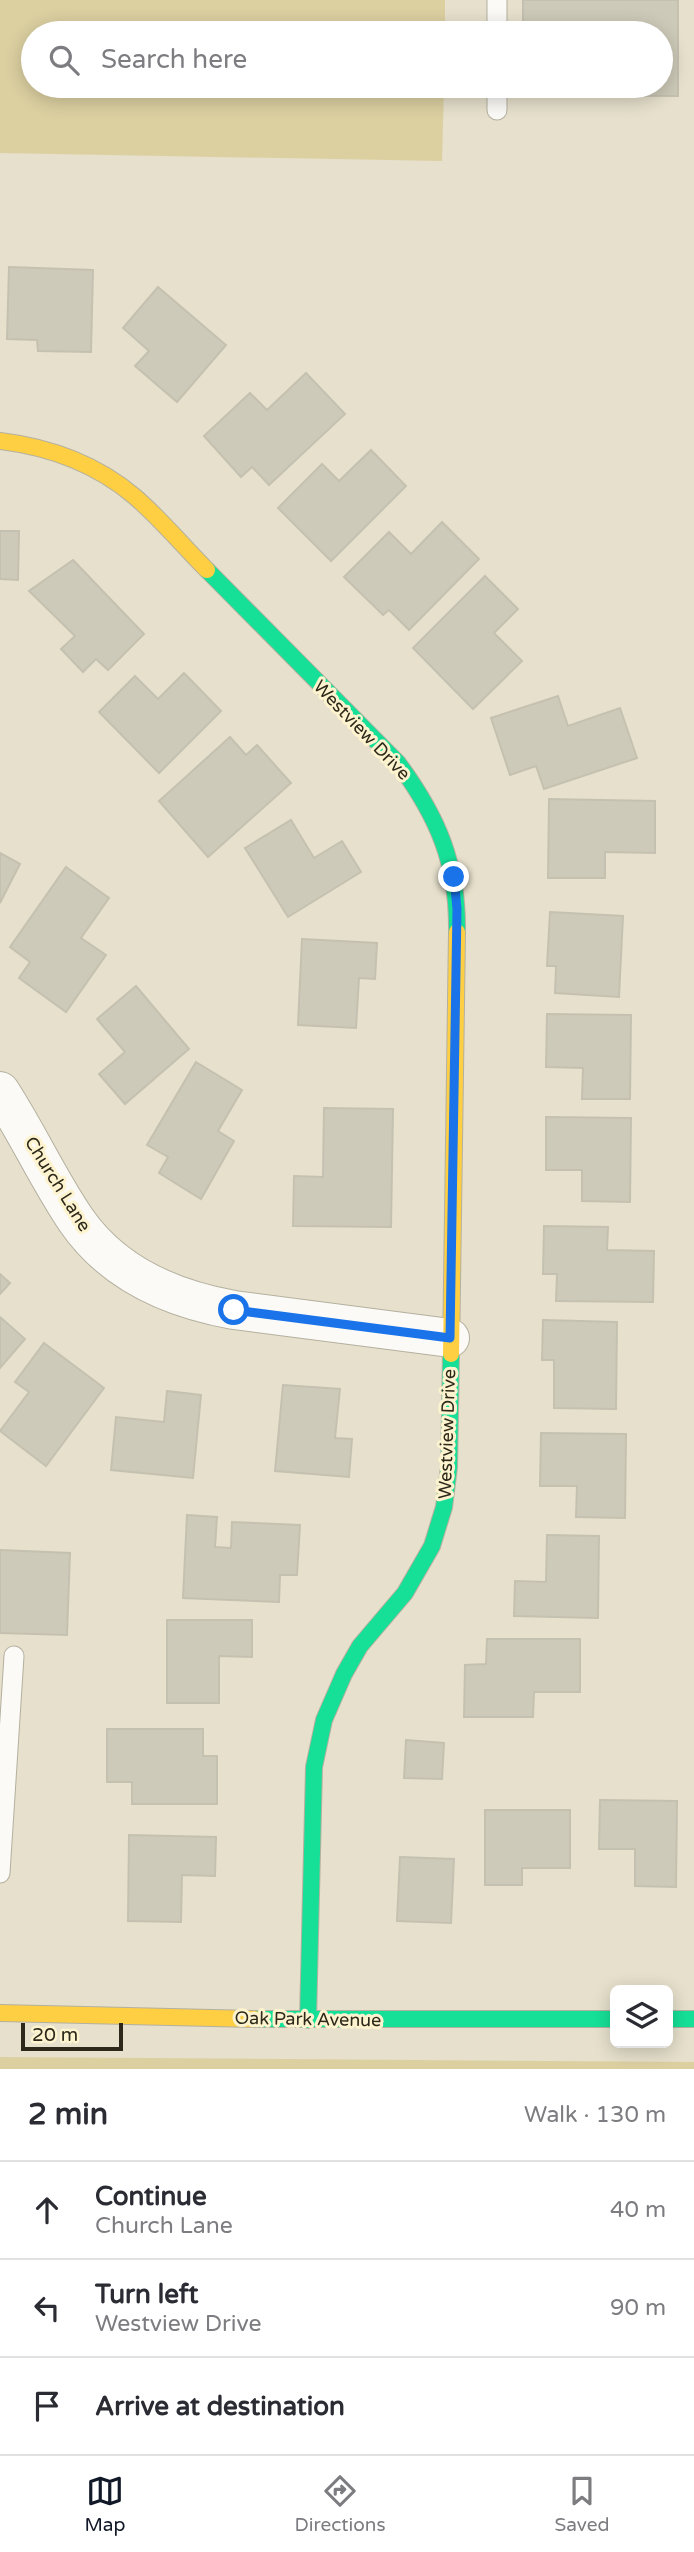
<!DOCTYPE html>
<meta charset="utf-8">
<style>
body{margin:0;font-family:"Varela Round",sans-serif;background:#f2f2f3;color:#2b2b33}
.controls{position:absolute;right:21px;bottom:21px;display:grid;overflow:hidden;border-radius:10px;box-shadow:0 4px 18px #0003}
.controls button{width:63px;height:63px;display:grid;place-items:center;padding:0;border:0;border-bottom:2px solid #e1e1e2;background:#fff;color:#2b2b33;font:35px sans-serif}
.scale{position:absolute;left:21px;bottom:18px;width:102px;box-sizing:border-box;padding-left:7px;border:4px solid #2c281a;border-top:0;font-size:19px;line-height:24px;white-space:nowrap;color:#2c281a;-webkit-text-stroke:5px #fdf3ce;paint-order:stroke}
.stop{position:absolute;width:21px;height:21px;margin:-16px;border:5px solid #1a73e8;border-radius:50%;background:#fff}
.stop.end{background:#1a73e8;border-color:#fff;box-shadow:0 2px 7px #0008}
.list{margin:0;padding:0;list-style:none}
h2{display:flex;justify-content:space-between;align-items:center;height:91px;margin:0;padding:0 28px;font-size:30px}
h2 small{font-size:23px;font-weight:400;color:#7c7c81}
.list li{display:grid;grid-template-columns:46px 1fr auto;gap:21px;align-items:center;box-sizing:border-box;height:98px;padding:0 28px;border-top:2px solid #e1e1e2}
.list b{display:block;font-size:26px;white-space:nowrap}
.list p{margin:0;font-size:23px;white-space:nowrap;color:#7c7c81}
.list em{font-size:23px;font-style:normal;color:#7c7c81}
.icon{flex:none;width:38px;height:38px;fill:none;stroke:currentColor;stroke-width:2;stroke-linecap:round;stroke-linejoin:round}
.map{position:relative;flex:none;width:694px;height:2069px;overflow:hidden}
.search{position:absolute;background:#fff;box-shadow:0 4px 18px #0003;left:21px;right:21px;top:21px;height:77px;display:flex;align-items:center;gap:18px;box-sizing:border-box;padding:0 24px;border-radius:38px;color:#7c7c81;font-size:26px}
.sheet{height:385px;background:#fff}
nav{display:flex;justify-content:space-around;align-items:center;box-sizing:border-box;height:98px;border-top:2px solid #e1e1e2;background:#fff;font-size:19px;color:#7c7c81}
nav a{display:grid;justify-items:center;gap:4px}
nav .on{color:#111827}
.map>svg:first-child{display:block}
.green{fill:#dcd0a1}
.building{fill:#cecab9;stroke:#c5c1b1;stroke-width:2}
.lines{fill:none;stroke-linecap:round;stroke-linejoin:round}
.lane-casing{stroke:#b4b09f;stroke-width:21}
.street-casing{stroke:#b4b09f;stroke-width:40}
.fast-casing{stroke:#b4b09f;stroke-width:18}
.slow-casing{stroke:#b4b09f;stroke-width:18}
.lane{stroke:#fbfaf7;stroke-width:19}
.street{stroke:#fbfaf7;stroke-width:38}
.fast{stroke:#16e098;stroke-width:16}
.slow{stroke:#ffcf43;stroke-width:16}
.route{stroke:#1a73e8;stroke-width:9}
.labels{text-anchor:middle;stroke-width:6;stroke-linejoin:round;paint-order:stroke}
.street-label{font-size:18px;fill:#2c281a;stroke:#fdf3ce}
</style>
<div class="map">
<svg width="694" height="2069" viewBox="0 0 694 2069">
<rect width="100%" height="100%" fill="#e6e0cc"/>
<g class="green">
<path d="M0 0H445V33H33V86H444L442 161 0 153Z"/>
<path d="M0 2057 694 2062V2069H0Z"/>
</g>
<g class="building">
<path d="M523 0H678V96L523 95V86H661V33H523Z"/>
<path d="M9 267 93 270 91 352 38 351 37 340 7 339Z"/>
<path d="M158 287 226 345 177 402 135 366 149 351 123 328Z"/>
<path d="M306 373 345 414 269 485 252 467 241 477 204 436 250 393 267 410Z"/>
<path d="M371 450 406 486 331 561 278 508 322 464 339 481Z"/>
<path d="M442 522 479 559 409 630 389 610 383 615 344 577 389 532 411 554Z"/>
<path d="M0 531H19L18 580 0 579Z"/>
<path d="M73 560 144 634 108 670 96 659 83 672 61 649 75 636 29 591Z"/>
<path d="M485 576 518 609 494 633 522 661 473 709 413 648Z"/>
<path d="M184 673 221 711 159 773 99 712 135 676 158 699Z"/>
<path d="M558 696 568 726 620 708 637 758 544 789 536 766 510 775 491 718Z"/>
<path d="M230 737 246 755 257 745 291 783 208 857 159 801Z"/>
<path d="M549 799 655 801V853L605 852V878H548Z"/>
<path d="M291 820 314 858 342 841 361 872 288 917 245 848Z"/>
<path d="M0 853 20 864 0 903Z"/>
<path d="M66 867 109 898 81 938 106 955 66 1012 19 978 30 962 10 947Z"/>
<path d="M550 912 623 916 619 997 555 993 556 966H547Z"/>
<path d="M302 939 377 943 375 979 359 978 356 1028 298 1025Z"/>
<path d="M136 986 189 1049 125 1104 99 1074 125 1052 97 1019Z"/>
<path d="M547 1014 631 1015 630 1099H582L583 1068 546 1067Z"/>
<path d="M196 1062 242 1090 218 1131 234 1141 201 1199 159 1173 168 1157 147 1145Z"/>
<path d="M324 1108 393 1109 391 1227 293 1226 294 1176 323 1177Z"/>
<path d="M546 1117 631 1118 630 1202 582 1201V1170H546Z"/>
<path d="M544 1226 608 1227 607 1250 654 1251 653 1302 556 1301 557 1274H543Z"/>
<path d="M0 1274 10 1283 0 1294Z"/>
<path d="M0 1317 25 1339 0 1368Z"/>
<path d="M543 1320 617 1322 616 1409 554 1408V1360H542Z"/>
<path d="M44 1343 104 1388 46 1466 0 1431 29 1392 15 1382Z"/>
<path d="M283 1385 340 1389 335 1438 352 1439 349 1477 275 1471Z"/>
<path d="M167 1391 201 1395 193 1478 111 1470 116 1417 164 1422Z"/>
<path d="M541 1433 626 1434 625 1518 576 1517 577 1486H540Z"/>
<path d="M187 1515 217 1517 215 1547 231 1548 232 1522 300 1525 297 1575H280L279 1602 183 1598Z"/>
<path d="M547 1535 599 1536 598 1618 514 1616 515 1581 546 1582Z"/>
<path d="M0 1550 70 1553 67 1635 0 1633Z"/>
<path d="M167 1620H252V1657L219 1656V1703H167Z"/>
<path d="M487 1639H580V1692H534L533 1717H464L465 1665 486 1664Z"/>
<path d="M107 1729H203V1756H217V1804H132V1782H107Z"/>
<path d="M406 1740 444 1743 442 1779 404 1778Z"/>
<path d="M600 1800 677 1801 676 1887 635 1886V1849H599Z"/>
<path d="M485 1810H570V1868H522V1885H485Z"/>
<path d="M129 1835 216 1837 215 1876 182 1875 181 1922 128 1921Z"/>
<path d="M400 1857 454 1859 451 1923 397 1921Z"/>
</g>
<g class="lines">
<defs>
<g id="lane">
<path d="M497 33V0"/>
<path d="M497 110V86"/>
<path d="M0 1873 14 1656"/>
</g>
<path id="street" d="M0 1091C27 1132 48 1179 76 1220 113 1274 172 1299 234 1310L450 1338"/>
<g id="fast">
<path d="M207 570 398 763C438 817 458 864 457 932"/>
<path d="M255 2019H615"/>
<path d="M668 2019H694"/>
<path d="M308 2020 314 1767 324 1720 344 1674 360 1646 405 1593 432 1546 444 1507 449 1467 451 1354"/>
</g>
<g id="slow">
<path d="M0 441C49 447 96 464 134 496 160 518 183 546 207 570"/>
<path d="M451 1354 457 932"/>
<path d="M0 2013 255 2019"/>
</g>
</defs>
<use href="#lane" class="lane-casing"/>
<use href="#street" class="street-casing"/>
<use href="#fast" class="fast-casing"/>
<use href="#slow" class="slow-casing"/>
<use href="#lane" class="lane"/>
<use href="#street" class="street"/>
<use href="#fast" class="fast"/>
<use href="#slow" class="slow"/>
</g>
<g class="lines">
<path class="route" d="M234 1310 450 1338 457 909 454 877"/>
</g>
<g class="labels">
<g class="street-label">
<text transform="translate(362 730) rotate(46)" y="6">Westview Drive</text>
<text transform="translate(58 1184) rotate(58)" y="6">Church Lane</text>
<text transform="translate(447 1434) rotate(-88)" y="6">Westview Drive</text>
<text transform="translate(308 2019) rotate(1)" y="6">Oak Park Avenue</text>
</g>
</g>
</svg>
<div class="controls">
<button><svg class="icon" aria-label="layers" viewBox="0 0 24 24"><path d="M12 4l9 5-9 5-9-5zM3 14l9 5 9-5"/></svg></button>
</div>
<div class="scale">20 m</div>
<div class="stop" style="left:234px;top:1310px"></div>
<div class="stop end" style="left:454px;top:877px"></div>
<div class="search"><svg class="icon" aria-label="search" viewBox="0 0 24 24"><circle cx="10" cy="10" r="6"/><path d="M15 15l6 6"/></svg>Search here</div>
</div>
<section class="sheet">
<h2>2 min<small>Walk · 130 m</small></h2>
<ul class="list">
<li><svg class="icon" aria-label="ahead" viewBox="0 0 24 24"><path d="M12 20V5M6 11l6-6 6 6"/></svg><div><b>Continue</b><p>Church Lane</p></div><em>40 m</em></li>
<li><svg class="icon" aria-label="left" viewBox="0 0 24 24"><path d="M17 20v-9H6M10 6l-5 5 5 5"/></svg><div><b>Turn left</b><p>Westview Drive</p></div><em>90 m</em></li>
<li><svg class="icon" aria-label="arrive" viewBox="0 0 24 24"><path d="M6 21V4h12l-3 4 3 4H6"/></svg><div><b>Arrive at destination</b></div></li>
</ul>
</section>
<nav>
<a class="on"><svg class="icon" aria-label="map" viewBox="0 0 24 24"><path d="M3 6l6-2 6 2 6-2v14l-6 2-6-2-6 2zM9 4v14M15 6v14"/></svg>Map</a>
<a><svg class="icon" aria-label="directions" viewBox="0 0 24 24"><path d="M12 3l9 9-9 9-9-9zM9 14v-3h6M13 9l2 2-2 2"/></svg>Directions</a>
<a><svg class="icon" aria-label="saved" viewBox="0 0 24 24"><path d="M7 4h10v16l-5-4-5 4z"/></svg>Saved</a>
</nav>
